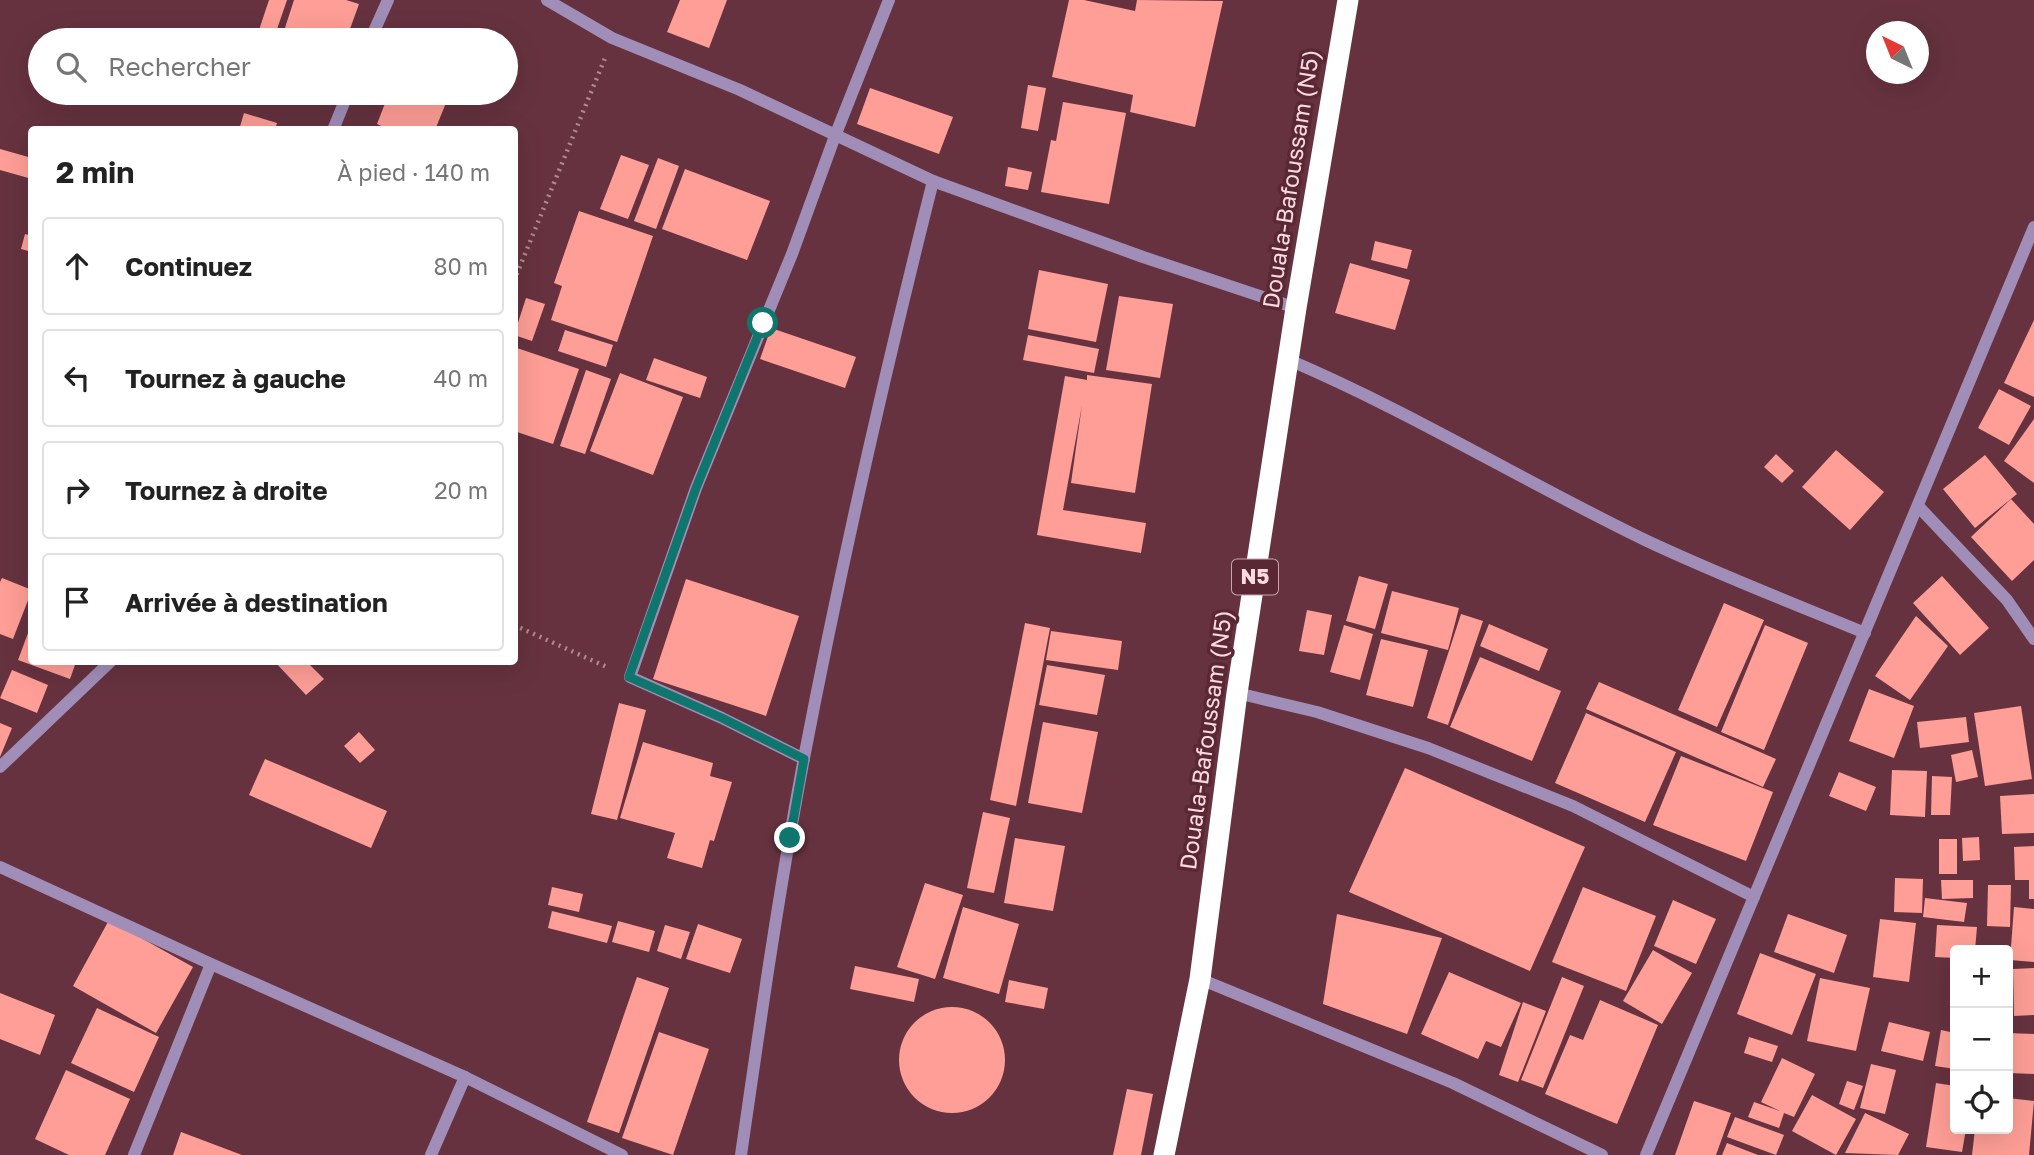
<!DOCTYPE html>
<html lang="fr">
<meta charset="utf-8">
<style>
body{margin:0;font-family:"Golos Text",sans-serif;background:#f6f6f6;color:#222}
.controls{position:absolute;right:21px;bottom:21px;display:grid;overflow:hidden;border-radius:7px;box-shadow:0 7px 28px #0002}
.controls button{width:63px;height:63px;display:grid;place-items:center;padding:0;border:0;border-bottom:2px solid #e0e0e0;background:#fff;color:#222;font:35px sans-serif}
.compass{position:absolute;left:1866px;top:21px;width:63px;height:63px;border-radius:50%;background:#fff;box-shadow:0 7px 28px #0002;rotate:317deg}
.stop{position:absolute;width:21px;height:21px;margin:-16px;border:5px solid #0f766e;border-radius:50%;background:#fff}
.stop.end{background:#0f766e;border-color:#fff;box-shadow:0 2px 7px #0008}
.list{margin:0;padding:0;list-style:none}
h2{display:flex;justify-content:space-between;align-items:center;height:91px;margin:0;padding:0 28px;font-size:30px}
h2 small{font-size:23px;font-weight:400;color:#767676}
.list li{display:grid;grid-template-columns:46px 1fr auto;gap:21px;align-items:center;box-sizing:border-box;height:98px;margin:0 14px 14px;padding:0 14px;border:2px solid #e0e0e0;border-radius:7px}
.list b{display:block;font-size:26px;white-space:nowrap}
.list em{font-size:23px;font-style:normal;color:#767676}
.icon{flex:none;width:38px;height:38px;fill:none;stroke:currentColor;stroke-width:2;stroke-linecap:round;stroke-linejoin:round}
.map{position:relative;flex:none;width:2034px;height:1155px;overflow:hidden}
.search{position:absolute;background:#fff;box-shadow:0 7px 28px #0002;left:28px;top:28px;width:490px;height:77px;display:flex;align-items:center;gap:18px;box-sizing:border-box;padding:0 24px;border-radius:38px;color:#767676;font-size:26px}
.panel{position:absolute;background:#fff;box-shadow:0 7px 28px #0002;left:28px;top:126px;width:490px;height:539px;border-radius:7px}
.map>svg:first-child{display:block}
.building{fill:#fe9e96}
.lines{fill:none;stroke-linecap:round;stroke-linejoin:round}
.path{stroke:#b28892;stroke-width:4.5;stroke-dasharray:2 5;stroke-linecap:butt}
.minor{stroke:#a08eb8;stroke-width:12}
.highway{stroke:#fff;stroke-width:21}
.route{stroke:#0f766e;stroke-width:9}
.labels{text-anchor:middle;stroke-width:7;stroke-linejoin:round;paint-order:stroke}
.shield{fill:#5a2835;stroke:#cba5ad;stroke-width:2}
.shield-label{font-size:21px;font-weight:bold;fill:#fbdae1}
.street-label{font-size:23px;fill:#fbdae1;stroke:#5a2835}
</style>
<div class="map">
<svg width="2034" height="1155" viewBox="0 0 2034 1155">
<rect width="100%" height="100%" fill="#66323f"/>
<g class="building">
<path d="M269 0H287L275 35 259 30Z"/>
<path d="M294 0H346L359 4 346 40H281Z"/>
<path d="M680 0H727L709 48 667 32Z"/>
<path d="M1069 0H1084L1135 11 1137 0 1223 1 1195 127 1130 112 1133 95 1052 77Z"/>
<path d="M1028 85 1046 88 1038 131 1021 128Z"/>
<path d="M870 88 953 117 939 154 857 124Z"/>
<path d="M389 93H450L435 130H390L377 124Z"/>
<path d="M1063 102 1126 113 1109 204 1041 192 1051 140 1056 141Z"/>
<path d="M244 113 277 123 275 130H239Z"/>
<path d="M0 149 32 158V179L0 170Z"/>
<path d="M621 155 649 165 628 219 600 209Z"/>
<path d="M658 158 679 166 656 229 634 221Z"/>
<path d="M1008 167 1032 172 1028 190 1005 186Z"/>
<path d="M685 169 770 201 747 260 662 229Z"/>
<path d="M579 211 653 236 617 342 551 320 562 286 554 283Z"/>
<path d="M25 234 32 236V252L21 249Z"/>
<path d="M1375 241 1412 250 1407 269 1371 260Z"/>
<path d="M1350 263 1410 280 1395 330 1335 313Z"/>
<path d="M1039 270 1108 284 1096 342 1028 329Z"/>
<path d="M1119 296 1173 304 1160 378 1106 370Z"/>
<path d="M526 298 545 304 532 341 514 335Z"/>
<path d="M2034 320V397L2004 383Z"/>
<path d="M771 328 856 357 845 388 760 359Z"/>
<path d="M565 330 613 345 606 367 558 351Z"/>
<path d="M1028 335 1099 349 1094 373 1023 360Z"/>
<path d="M514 347 579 369 553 444 514 431Z"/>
<path d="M654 358 707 377 700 398 646 380Z"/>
<path d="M586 370 611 379 585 454 560 446Z"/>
<path d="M620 373 683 397 653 475 590 451Z"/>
<path d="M1087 375 1152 384 1135 493 1071 483 1082 405 1063 510 1146 523 1141 553 1037 535 1065 376 1087 380Z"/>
<path d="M1999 389 2031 406 2009 445 1978 428Z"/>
<path d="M2034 419V483L2004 461Z"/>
<path d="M1836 450 1884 492 1850 530 1802 487Z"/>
<path d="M1776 454 1794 471 1782 483 1764 467Z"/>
<path d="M1985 455 2017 494 1975 528 1943 489Z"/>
<path d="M2011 499 2034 524V560L2012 581 1971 537Z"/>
<path d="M1359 576 1388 584 1375 629 1346 621Z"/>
<path d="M1942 576 1989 628 1960 655 1913 603Z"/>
<path d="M2 578 32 590 13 639 0 634V582Z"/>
<path d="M686 579 799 616 766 716 653 679Z"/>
<path d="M1392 591 1459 608 1448 650 1381 633Z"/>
<path d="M1724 603 1764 620 1717 727 1678 710Z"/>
<path d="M1307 610 1332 615 1324 655 1299 651Z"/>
<path d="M1461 614 1483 621 1448 725 1427 718Z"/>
<path d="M1916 616 1948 646 1910 700 1875 676Z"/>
<path d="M1025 623 1050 628 1016 806 990 800Z"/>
<path d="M1489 624 1548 649 1539 671 1480 646Z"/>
<path d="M31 625 32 662H76L70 679 18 660Z"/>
<path d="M1344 625 1373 634 1360 680 1330 672Z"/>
<path d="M1765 625 1808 643 1764 750 1721 732Z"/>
<path d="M1051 631 1122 641 1118 670 1046 660Z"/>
<path d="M1381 639 1428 650 1413 707 1366 695Z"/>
<path d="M1480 657 1561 691 1532 761 1450 727Z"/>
<path d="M275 662H307L324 679 306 695Z"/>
<path d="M1047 665 1105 675 1097 715 1039 705Z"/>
<path d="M12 670 48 685 37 713 0 698Z"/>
<path d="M1599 682 1776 759 1763 787 1586 709Z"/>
<path d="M1869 689 1914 706 1894 758 1849 741Z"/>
<path d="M619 703 646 710 617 820 591 814Z"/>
<path d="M2021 706 2032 779 1985 786 1974 713Z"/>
<path d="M1586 713 1676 752 1645 822 1555 783Z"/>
<path d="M1966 717 1969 742 1920 748 1917 722Z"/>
<path d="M1043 722 1098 732 1082 813 1028 803Z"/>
<path d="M0 723 12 728 0 757Z"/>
<path d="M359 732 375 750 360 763 344 746Z"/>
<path d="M643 742 713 763 710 776 732 782 714 841 710 840 702 868 667 858 675 833 620 818Z"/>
<path d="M1972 750 1978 777 1956 782 1951 755Z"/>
<path d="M1681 756 1773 792 1746 861 1653 825Z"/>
<path d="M265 759 387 811 371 848 249 795Z"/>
<path d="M1405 768 1585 847 1530 971 1349 892Z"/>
<path d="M1892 770 1927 771 1925 817 1890 815Z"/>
<path d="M1839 772 1876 787 1866 811 1829 796Z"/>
<path d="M1932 776 1952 777 1950 815H1931Z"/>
<path d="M2034 794V833L2002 834 2000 796Z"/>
<path d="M983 812 1010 818 994 893 967 888Z"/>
<path d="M1979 837 1980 860 1963 861 1962 838Z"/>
<path d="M1015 838 1065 846 1053 911 1004 903Z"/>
<rect x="1939" y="839" width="18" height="35"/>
<path d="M2034 846V899H2029V880H2015L2014 847Z"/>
<path d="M1895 878 1923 879 1922 913 1894 912Z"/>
<path d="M1941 880H1973V898L1942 899Z"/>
<path d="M925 883 963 895 935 979 897 967Z"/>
<path d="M1988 885H2011L2010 927 1987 926Z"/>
<path d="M552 887 583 894 579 912 548 905Z"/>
<path d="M1583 887 1656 916 1626 991 1552 962Z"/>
<path d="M1925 898 1967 903 1964 922 1923 917Z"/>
<path d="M1673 900 1716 919 1696 964 1654 946Z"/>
<path d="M963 907 1019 924 999 994 943 978Z"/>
<path d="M2014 907 2034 909V962L2010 960Z"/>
<path d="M552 911 612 926 607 943 548 928Z"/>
<path d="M1337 914 1442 938 1407 1034 1323 1004Z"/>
<path d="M1788 914 1847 935 1834 973 1774 952Z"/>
<path d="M1880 919 1916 923 1909 982 1873 977Z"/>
<path d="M109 920 193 967 156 1033 73 986Z"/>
<path d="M618 921 655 931 649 952 612 942Z"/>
<path d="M698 924 742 939 730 973 686 959Z"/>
<path d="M665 925 690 932 681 959 657 951Z"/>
<path d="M1937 925 1977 927 1975 950H1955V958L1935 957Z"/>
<path d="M1653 950 1692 973 1662 1024 1623 1001Z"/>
<path d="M1760 953 1816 974 1792 1035 1737 1014Z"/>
<path d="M855 966 919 979 914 1002 850 989Z"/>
<path d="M2034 968V1015L2014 1016 2013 969Z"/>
<path d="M1449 972 1521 1003 1501 1047 1486 1041 1478 1059 1421 1034Z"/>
<path d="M637 977 669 988 619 1133 587 1122Z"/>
<path d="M1562 977 1584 986 1543 1088 1521 1080Z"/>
<path d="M1820 978 1870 988 1856 1051 1807 1041Z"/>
<path d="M1009 980 1048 988 1044 1009 1005 1002Z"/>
<path d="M0 993 55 1015 40 1055 0 1039Z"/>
<path d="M1600 1000 1658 1025 1617 1124 1545 1094 1570 1035 1583 1040Z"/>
<path d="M1523 1002 1546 1011 1518 1082 1499 1075Z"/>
<circle cx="952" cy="1060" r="53"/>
<path d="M97 1008 159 1037 134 1092 71 1063Z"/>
<path d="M1889 1022 1930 1032 1923 1061 1881 1051Z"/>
<path d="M1941 1030 1955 1033V1069L1935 1066Z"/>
<path d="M659 1032 709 1049 673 1155 622 1138Z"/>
<path d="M2008 1033 2034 1034V1074L2008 1073Z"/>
<path d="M1749 1037 1778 1046 1772 1062 1744 1053Z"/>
<path d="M1782 1058 1815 1074 1794 1117 1784 1113 1779 1128 1748 1117 1754 1102 1780 1111 1761 1102Z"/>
<path d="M1871 1064 1896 1070 1885 1114 1860 1108Z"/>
<path d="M66 1070 130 1099 105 1155H69L35 1139Z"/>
<path d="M1847 1081 1863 1086 1854 1110 1839 1104Z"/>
<path d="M1936 1083 1955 1086V1129H1966L1962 1152 1926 1147Z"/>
<path d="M1127 1089 1153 1094 1141 1155H1113Z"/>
<path d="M1812 1095 1856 1119 1836 1155 1792 1131Z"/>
<path d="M2008 1098 2034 1101 2029 1155H1972L1975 1129H2008Z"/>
<path d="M1694 1101 1731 1113 1716 1155H1675Z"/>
<path d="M1865 1113 1909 1134 1898 1155 1845 1153Z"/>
<path d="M1735 1117 1784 1135 1776 1155 1727 1137Z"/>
<path d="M181 1132 242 1155H173Z"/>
<path d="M1727 1143 1758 1155H1722Z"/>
</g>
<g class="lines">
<g class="path">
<path d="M514 281 605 58"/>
<path d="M514 625 609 668"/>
</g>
<g class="minor">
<path d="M547 0 612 38 740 90 933 181 1143 257 1296 308"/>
<path d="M370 40 388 0"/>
<path d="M333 130 348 93"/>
<path d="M1289 360C1411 412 1525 482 1645 540 1717 574 1792 603 1865 633"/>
<path d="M1918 506 2007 600 2034 639"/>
<path d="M1237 693 1317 712 1428 748 1573 806 1754 897"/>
<path d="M804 759 722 718 630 677 696 488 792 254 835 136 889 0"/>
<path d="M0 767 110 662"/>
<path d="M0 867 211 964 465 1077 622 1155"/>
<path d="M1200 979 1453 1083 1602 1155"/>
<path d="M134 1155 211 964"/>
<path d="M431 1155 465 1077"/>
<path d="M741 1155C760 1023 779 890 804 758 841 565 885 372 933 181"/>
<path d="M1646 1155 2034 227"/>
</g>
<path class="highway" d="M1164 1155 1200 979 1237 693 1296 308 1348 0"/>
</g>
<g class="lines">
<path class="route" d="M763 323 696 488 629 677 722 718 804 759 790 838"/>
</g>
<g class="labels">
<rect class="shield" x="1232" y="559.5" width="46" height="35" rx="5"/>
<g class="shield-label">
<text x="1255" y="584">N5</text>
</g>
<g class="street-label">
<text transform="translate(1291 179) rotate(-81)" y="8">Douala-Bafoussam (N5)</text>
<text transform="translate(1206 740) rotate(-82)" y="8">Douala-Bafoussam (N5)</text>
</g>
</g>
</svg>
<div class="controls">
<button>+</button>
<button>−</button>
<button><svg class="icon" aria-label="locate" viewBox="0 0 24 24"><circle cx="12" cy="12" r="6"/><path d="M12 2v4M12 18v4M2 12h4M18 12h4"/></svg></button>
</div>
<svg class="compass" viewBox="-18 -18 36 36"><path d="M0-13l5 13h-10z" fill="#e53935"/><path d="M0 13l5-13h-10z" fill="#767676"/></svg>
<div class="stop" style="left:763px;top:323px"></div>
<div class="stop end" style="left:790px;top:838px"></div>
<div class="search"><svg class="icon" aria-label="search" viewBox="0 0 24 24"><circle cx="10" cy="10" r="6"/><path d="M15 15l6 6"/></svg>Rechercher</div>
<section class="panel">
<h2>2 min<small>À pied · 140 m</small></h2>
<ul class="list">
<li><svg class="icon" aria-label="ahead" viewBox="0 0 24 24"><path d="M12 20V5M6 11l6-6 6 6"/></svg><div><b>Continuez</b></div><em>80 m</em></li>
<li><svg class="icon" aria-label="left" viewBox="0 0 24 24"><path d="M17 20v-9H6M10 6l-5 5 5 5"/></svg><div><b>Tournez à gauche</b></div><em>40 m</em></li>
<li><svg class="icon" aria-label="right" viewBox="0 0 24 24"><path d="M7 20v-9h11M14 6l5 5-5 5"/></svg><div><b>Tournez à droite</b></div><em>20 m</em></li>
<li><svg class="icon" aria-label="arrive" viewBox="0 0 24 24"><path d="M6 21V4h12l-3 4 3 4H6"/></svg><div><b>Arrivée à destination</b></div></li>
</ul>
</section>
</div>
